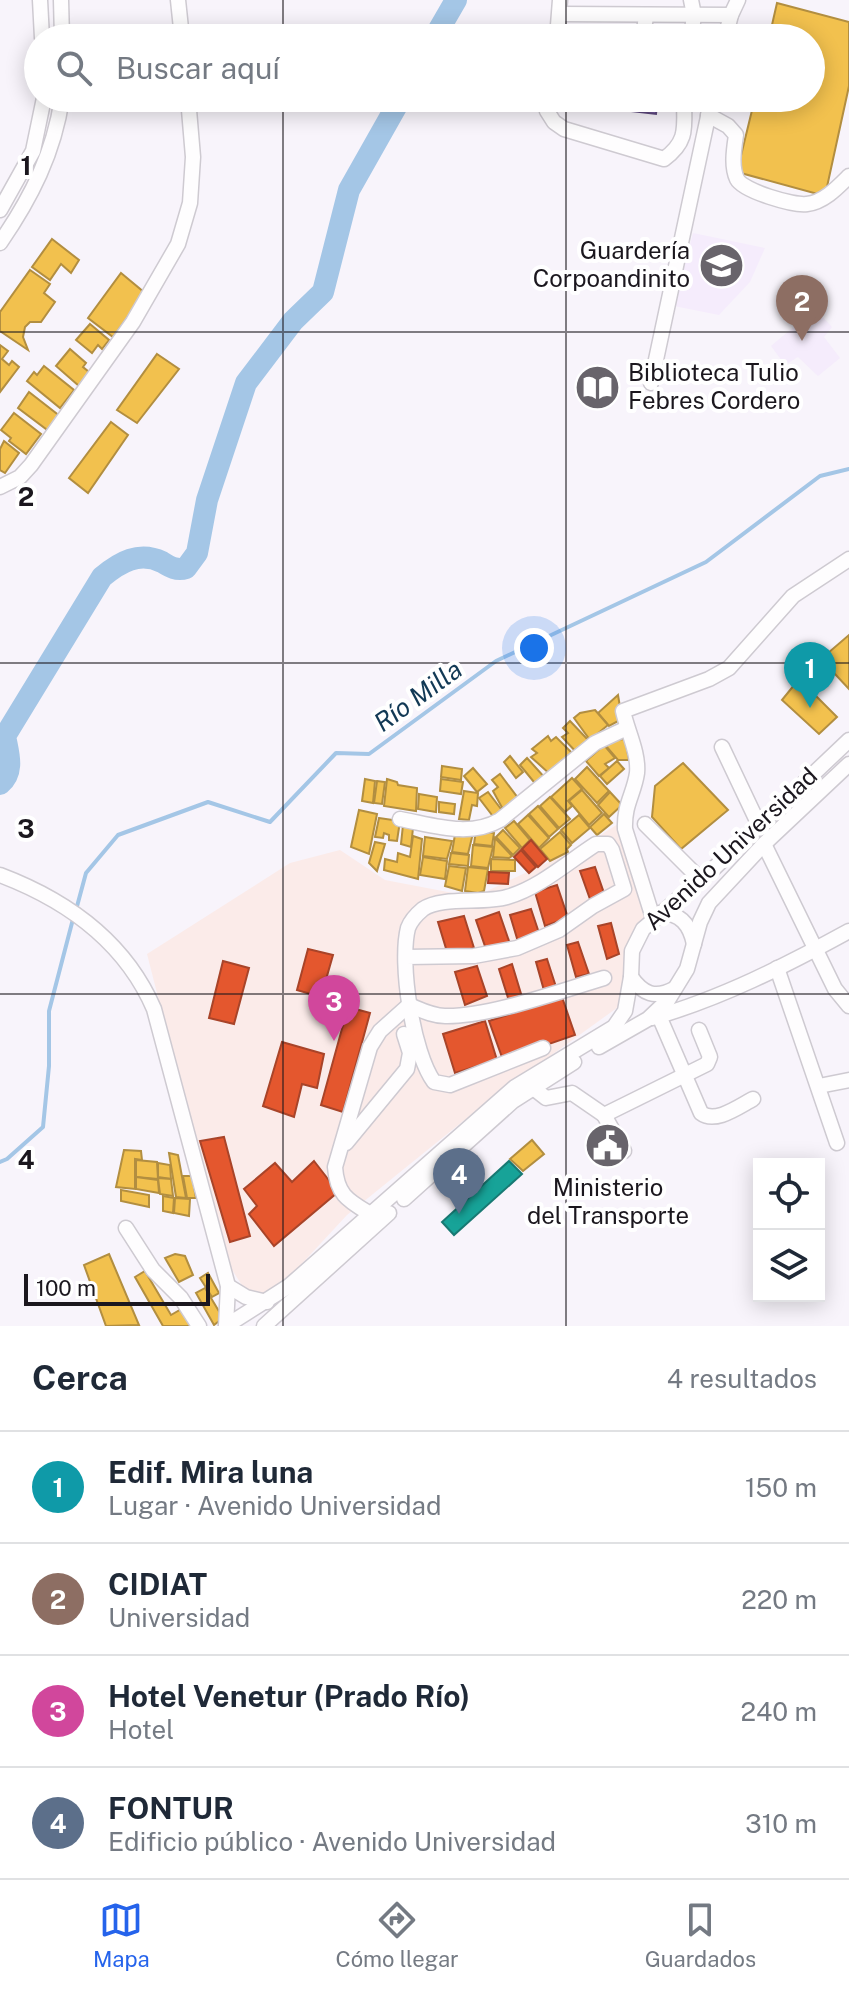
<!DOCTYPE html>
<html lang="es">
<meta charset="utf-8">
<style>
body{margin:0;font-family:"Public Sans",sans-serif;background:#f6f6f7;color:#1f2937}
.controls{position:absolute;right:24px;bottom:24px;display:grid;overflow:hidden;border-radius:0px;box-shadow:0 4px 20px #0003}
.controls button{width:72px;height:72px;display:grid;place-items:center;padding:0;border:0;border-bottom:2px solid #e0e1e3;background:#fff;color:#1f2937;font:40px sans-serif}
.scale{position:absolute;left:24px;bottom:20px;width:186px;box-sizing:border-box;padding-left:8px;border:4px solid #1b171e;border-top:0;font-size:22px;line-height:28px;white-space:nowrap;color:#1b171e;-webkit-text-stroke:6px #fff;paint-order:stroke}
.you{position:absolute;left:534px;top:648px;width:28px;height:28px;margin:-20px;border:6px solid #fff;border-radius:50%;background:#1a73e8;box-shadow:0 0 0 12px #1a73e833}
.badge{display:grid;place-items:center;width:52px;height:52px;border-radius:50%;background:#2563eb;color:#fff;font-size:26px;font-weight:700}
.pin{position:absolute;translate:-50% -66px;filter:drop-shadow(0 2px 4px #0008)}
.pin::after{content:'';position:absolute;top:42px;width:28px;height:24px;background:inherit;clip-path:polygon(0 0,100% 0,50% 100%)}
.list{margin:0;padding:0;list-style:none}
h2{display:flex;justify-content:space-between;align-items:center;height:104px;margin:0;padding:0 32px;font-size:34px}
h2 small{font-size:26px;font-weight:400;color:#747a83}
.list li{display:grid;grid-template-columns:52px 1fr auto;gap:24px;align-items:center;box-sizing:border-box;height:112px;padding:0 32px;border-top:2px solid #e0e1e3}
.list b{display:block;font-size:30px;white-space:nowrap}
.list p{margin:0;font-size:26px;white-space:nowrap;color:#747a83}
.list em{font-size:26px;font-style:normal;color:#747a83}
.icon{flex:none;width:44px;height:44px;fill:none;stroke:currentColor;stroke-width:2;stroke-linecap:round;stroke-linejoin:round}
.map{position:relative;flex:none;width:849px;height:1326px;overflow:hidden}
.search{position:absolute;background:#fff;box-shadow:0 4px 20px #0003;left:24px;right:24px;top:24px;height:88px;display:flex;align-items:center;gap:20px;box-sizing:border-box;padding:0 28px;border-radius:44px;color:#747a83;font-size:30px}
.sheet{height:552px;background:#fff}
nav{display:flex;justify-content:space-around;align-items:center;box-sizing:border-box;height:112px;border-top:2px solid #e0e1e3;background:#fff;font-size:22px;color:#747a83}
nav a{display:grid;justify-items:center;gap:4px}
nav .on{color:#2563eb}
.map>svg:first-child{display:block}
.commercial{fill:#fbebe9}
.built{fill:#f5ecfc}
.homes{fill:#f2c14e;stroke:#b28e40;stroke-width:2}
.shops{fill:#e4572e;stroke:#a84429;stroke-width:2}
.offices{fill:#7b5ea7;stroke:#5e497e;stroke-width:2}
.public{fill:#17a398;stroke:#187973;stroke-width:2}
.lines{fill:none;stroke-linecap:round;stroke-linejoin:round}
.stream{stroke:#a4c6e6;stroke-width:4}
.river{stroke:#a4c6e6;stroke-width:22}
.minor-casing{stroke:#cecad1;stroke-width:17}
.minor{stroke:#fefdfe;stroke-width:14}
.grid{fill:none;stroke:#1b171e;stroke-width:2;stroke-opacity:0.55}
.labels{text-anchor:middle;stroke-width:8;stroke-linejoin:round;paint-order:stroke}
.poi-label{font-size:24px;fill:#1b171e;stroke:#fff;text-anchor:end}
.street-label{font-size:24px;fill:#1b171e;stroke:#fff}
.water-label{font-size:26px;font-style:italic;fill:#123955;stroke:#fff}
.grid-label{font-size:26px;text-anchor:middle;font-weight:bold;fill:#1b171e;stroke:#fff;stroke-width:8;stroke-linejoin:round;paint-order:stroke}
</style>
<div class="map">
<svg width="849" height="1326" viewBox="0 0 849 1326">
<rect width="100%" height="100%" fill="#f8f4fb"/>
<path class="commercial" d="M618 824 639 868 649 919 621 1005 488 1101 347 1215 271 1297 247 1293 225 1259 147 954 290 863 340 850 385 880 474 897 583 846Z"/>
<g class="built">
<path d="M693 233 765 248 750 282 719 315 674 306Z"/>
<path d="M815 309 832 327 824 337 840 358 818 376 798 357 785 365 771 346Z"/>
</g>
<g class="homes">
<path d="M777 3 849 22V86L825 196 737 172 755 98H811V38H769Z"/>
<path d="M52 239 79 260 71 273 61 264 50 280 32 267Z"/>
<path d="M30 270 50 284 44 293 55 302 41 322H30L25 327 23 337 28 350 0 331V312Z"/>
<path d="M121 273 145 293 113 337 88 318Z"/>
<path d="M90 324 109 340 102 349 98 345 92 353 76 340Z"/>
<path d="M0 345 8 351 2 359 9 365 12 361 19 367 0 392Z"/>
<path d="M70 349 86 363 83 367 89 372 79 386 56 366Z"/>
<path d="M157 354 179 369 137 423 117 410Z"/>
<path d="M44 366 74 390 60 408 27 381 34 372 37 375Z"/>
<path d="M29 392 61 417 50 432 18 408Z"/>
<path d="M14 413 41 434 26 454 9 441 11 438 1 430Z"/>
<path d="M111 422 128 435 88 493 69 478Z"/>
<path d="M4 441 19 453 5 473 0 470V449Z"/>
<path d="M849 635V689L821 659Z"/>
<path d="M799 679 837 717 819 734 782 700Z"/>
<path d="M618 695 622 719 609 726 598 713Z"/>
<path d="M595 710 608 725 590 740 574 718 580 713Z"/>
<path d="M570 721 590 742 578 754 562 737 568 733 563 728Z"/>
<path d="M548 736 551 741 556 737 575 756 552 776 531 757 537 753 532 749Z"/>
<path d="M625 739 629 760H618L606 746 616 740Z"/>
<path d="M604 745 615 758 605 764 609 768 599 776 586 761Z"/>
<path d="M510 756 523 772 516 778 504 762Z"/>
<path d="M527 758 546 779 538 787 520 765Z"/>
<path d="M617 761 624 769 607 784 600 776Z"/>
<path d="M683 763 728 810 681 849 652 817 655 786Z"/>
<path d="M442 766 462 769 461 780 441 777Z"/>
<path d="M587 767 609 791 597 803 575 779Z"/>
<path d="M473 768 487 784 477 792 464 776Z"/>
<path d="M500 774 518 798 505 813 493 791 498 787 492 780Z"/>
<path d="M572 778 582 789 568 801 572 806 565 812 551 797Z"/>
<path d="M365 779 375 781 373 803 362 801Z"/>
<path d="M387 779 397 782 398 785 417 788 416 811 384 806Z"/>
<path d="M441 779 463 782 461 794 440 791Z"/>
<path d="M377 781 385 782 382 804 374 803Z"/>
<path d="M582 790 602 813 589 825 569 801Z"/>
<path d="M464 791 478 793 477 806 472 805 469 820 459 819Z"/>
<path d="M488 792 504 813 495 819 479 798Z"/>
<path d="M610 792 622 805 609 817 598 805Z"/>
<path d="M419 794 437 797 436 812 418 809Z"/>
<path d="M550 797 570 819 559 828 540 806Z"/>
<path d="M439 802 455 804 454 814 439 812Z"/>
<path d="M538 806 558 829 549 837 529 814Z"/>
<path d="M359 810 377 814 369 854 351 847Z"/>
<path d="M604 814 612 823 597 835 590 827Z"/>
<path d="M528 815 549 838 539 848 518 824Z"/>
<path d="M579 815 590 828 572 843 561 830Z"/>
<path d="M379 818 400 821 397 841 389 840V835L384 833 383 838 375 837Z"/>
<path d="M514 821 530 840 522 848 505 828Z"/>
<path d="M403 825 413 828 411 847 401 844Z"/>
<path d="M456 829 473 833 468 854 452 852Z"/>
<path d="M476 830 494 833 492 846 474 844Z"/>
<path d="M503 830 520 848 513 855 496 837Z"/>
<path d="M560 832 571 845 567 849 568 852 550 861 540 849Z"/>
<path d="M413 836 422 839 418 879 384 870 385 859 397 862 398 853 410 857Z"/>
<path d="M425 837 452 841 447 859 423 856Z"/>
<path d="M495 838 512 856 509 858 493 857Z"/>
<path d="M375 842 385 844 377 871 369 863Z"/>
<path d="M473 845 493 847 488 868 471 866Z"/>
<path d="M451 853 469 855 468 866 449 864Z"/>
<path d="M423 857 447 861 445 879 420 875Z"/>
<path d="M491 859 515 860V871H491Z"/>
<path d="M449 866 466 868 462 891 445 886Z"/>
<path d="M468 867 488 869 484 891 478 893 465 891Z"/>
<path d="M532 1140 544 1154 523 1171 510 1159Z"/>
<path d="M124 1150 141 1151 142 1160 135 1159V1189L116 1187Z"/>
<path d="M169 1153 178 1155 186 1198 176 1197Z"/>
<path d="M136 1160 157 1162 158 1179 136 1177Z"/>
<path d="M158 1163 170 1165 171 1179 158 1177Z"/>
<path d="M183 1176H192L196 1198H187Z"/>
<path d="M136 1177 158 1180 159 1193 136 1189Z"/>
<path d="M158 1178 171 1179 173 1196 160 1194Z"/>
<path d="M121 1190 149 1195V1207L121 1201Z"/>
<path d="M163 1196 174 1198 173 1213 163 1211Z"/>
<path d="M175 1198 190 1199 189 1216 174 1213Z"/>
<path d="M109 1254 139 1325 106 1326 84 1265Z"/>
<path d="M175 1254 185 1256 193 1275 179 1282 165 1258Z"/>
<path d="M145 1271 171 1315 185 1307 195 1326H163L135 1277Z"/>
<path d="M208 1273 219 1293 212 1297 200 1278Z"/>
<path d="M205 1288 223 1318 214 1325 196 1293Z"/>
</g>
<g class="shops">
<path d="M531 840 547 859 538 867 522 849Z"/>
<path d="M521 850 536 867 529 873 514 857Z"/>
<path d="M595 867 605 896 591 902 580 871Z"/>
<path d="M489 872 509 873 508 884 488 883Z"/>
<path d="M557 885 568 918 545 926 535 892Z"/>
<path d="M531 909 541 939 519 945 510 915Z"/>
<path d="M499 912 510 944 487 952 476 920Z"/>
<path d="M464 916 474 948 448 955 438 922Z"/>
<path d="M611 923 619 954 607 959 598 926Z"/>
<path d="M578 942 589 974 576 977 567 945Z"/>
<path d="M308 949 333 955 321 997 297 990Z"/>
<path d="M547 959 557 990 545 994 536 962Z"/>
<path d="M223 961 249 968 234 1024 209 1018Z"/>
<path d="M512 964 522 997 509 1001 499 969Z"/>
<path d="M477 966 487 996 465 1005 455 972Z"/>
<path d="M562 997 575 1035 503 1060 489 1021Z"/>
<path d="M348 1007 370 1013 343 1112 321 1105Z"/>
<path d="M485 1021 497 1060 455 1073 443 1034Z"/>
<path d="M282 1042 324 1054 317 1088 302 1084 294 1117 263 1106Z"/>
<path d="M224 1137 250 1236 230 1242 200 1141Z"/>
<path d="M314 1161 338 1192 274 1246 249 1214 257 1206 244 1189 275 1163 292 1182Z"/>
</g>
<path class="offices" d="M563 98H658L656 114 563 103Z"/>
<path class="public" d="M509 1161 522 1174 454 1235 442 1222Z"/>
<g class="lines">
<g class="stream">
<path d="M76 910 86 873 118 835 208 802 270 822 336 753 369 754 496 661 706 562 820 476 849 469"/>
<path d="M0 1162 7 1159 43 1127 49 1066V1011L73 919"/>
</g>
<g class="river">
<path d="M434 38 456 0"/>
<path d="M0 784C15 771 8 753 5 736L102 577C120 562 139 551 162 562 170 567 177 571 186 568L197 553 207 500 246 383 293 321 323 292 349 190 401 98"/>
</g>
<defs>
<g id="minor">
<path d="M40 0 42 38"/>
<path d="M61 0 62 38"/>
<path d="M178 0 182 38"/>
<path d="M560 14 731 15"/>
<path d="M557 38 560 0"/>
<path d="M643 38 646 16"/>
<path d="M691 38 694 15 691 0"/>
<path d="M725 38 731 15 738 0"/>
<path d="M549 98 547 111 554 122 564 129 664 159C689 141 684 126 684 98"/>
<path d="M708 115 728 126 736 135C734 149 731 166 737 179 743 191 794 206 807 204 824 202 838 187 849 176"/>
<path d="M0 210 33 151 44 98"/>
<path d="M0 243C31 198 54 153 62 98"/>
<path d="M651 383 712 98"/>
<path d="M0 487 20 477 31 465 133 322 178 244 190 203 193 157 188 98"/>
<path d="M722 747 759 825"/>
<path d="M400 819C433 825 469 838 500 820L595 743 627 728"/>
<path d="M645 824 701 880"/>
<path d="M764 844 835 989 849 1006"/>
<path d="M0 875C66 900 125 942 154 1009L228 1286 226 1326"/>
<path d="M660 913C681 913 690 925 694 944"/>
<path d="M653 918 625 829C624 804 634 794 637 773 639 753 627 730 623 711L709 679 729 668 793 596 849 559"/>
<path d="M406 957 474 956 517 948 559 930 593 906 624 889 612 850 608 844H596C568 862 539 888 507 897 483 904 442 896 423 909 417 914 411 920 408 928 399 963 413 1053 434 1082L450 1085 543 1048"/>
<path d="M777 968 837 1143"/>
<path d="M631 977C643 994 655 999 674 989"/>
<path d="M409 1005C421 1010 432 1016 445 1016 489 1017 560 991 604 978"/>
<path d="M659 1016 701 1113C715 1124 738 1107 753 1099"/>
<path d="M652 1018C720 999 787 965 849 931"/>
<path d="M599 1047 648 1019 668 1000 687 969 700 922 709 903 764 844 849 764"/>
<path d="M819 1086 849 1080"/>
<path d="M532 1087 546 1098 572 1093 604 1115 707 1064 710 1057 699 1030"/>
<path d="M604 1115 624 1151"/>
<path d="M346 1143 407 1069 410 1053 404 1034"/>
<path d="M404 1199 513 1101 574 1062"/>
<path d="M372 1215C349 1201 337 1196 335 1167L370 1047 380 1031 409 1005"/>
<path d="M126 1228 153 1270 181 1298 199 1326"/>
<path d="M228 1286 246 1297 267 1302"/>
<path d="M226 1326 289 1286 515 1087 614 1027 625 1011 631 977 632 951 643 929 710 872 849 740"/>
<path d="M264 1326 389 1213"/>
</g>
</defs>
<use href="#minor" class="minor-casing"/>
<use href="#minor" class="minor"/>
</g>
<path class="grid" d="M283 0V38M566 0V38M283 98V1326M566 98V1326M0 332H849M0 663H849M0 994H849"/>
<defs>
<symbol id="school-disc" viewBox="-11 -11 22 22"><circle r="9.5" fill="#68646b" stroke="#fff"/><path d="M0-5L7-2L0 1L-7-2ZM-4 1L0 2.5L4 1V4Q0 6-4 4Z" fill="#fff"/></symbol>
<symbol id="library-disc" viewBox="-11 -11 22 22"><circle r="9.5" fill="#68646b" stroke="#fff"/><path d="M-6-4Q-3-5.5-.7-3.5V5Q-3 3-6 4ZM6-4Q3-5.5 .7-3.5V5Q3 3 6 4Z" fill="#fff"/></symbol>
<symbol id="civic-disc" viewBox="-11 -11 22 22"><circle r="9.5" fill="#68646b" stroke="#fff"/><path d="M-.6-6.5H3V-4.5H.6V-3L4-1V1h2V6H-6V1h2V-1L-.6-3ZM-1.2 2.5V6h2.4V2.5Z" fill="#fff"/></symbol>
</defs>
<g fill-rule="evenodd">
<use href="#school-disc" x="696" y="240" width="51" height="51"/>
<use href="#library-disc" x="572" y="362" width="51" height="51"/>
<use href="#civic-disc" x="582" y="1120" width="51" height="51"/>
</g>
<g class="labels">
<g class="poi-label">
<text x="690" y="259">Guardería<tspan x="690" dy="28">Corpoandinito</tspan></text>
<text x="628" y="381" text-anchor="start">Biblioteca Tulio<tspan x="628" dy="28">Febres Cordero</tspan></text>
<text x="608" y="1196" text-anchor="middle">Ministerio<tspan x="608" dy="28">del Transporte</tspan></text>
</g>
<g class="street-label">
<text transform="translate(731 849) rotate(-43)" y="8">Avenido Universidad</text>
</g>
<g class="water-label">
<text transform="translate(418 696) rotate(-36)" y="9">Río Milla</text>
</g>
</g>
<g class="grid-label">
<text x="26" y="175">1</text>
<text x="26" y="506">2</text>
<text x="26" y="838">3</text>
<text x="26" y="1169">4</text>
</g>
</svg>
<div class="controls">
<button><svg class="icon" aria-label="locate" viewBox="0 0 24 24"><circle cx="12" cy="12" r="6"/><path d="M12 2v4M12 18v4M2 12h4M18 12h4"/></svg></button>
<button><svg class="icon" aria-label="layers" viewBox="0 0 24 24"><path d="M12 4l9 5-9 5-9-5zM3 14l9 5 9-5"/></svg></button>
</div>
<div class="scale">100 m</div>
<div class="you"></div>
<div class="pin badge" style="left:810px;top:708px;background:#0f9aa8">1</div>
<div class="pin badge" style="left:802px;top:341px;background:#8d6e63">2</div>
<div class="pin badge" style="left:334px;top:1041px;background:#d1479c">3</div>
<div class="pin badge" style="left:459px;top:1214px;background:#5c6f8a">4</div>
<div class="search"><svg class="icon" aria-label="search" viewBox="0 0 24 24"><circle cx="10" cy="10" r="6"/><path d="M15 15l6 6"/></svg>Buscar aquí</div>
</div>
<section class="sheet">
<h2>Cerca<small>4 resultados</small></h2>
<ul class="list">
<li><span class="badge" style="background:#0f9aa8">1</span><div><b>Edif. Mira luna</b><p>Lugar · Avenido Universidad</p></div><em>150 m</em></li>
<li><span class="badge" style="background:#8d6e63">2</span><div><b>CIDIAT</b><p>Universidad</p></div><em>220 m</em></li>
<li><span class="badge" style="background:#d1479c">3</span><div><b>Hotel Venetur (Prado Río)</b><p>Hotel</p></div><em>240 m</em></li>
<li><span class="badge" style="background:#5c6f8a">4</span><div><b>FONTUR</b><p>Edificio público · Avenido Universidad</p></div><em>310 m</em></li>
</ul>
</section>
<nav>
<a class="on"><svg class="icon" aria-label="map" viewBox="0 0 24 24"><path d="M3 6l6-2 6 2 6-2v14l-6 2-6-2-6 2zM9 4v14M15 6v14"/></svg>Mapa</a>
<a><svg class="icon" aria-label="directions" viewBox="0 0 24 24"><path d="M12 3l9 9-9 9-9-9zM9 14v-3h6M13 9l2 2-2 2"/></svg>Cómo llegar</a>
<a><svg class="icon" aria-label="saved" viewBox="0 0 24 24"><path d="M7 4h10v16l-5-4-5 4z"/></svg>Guardados</a>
</nav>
